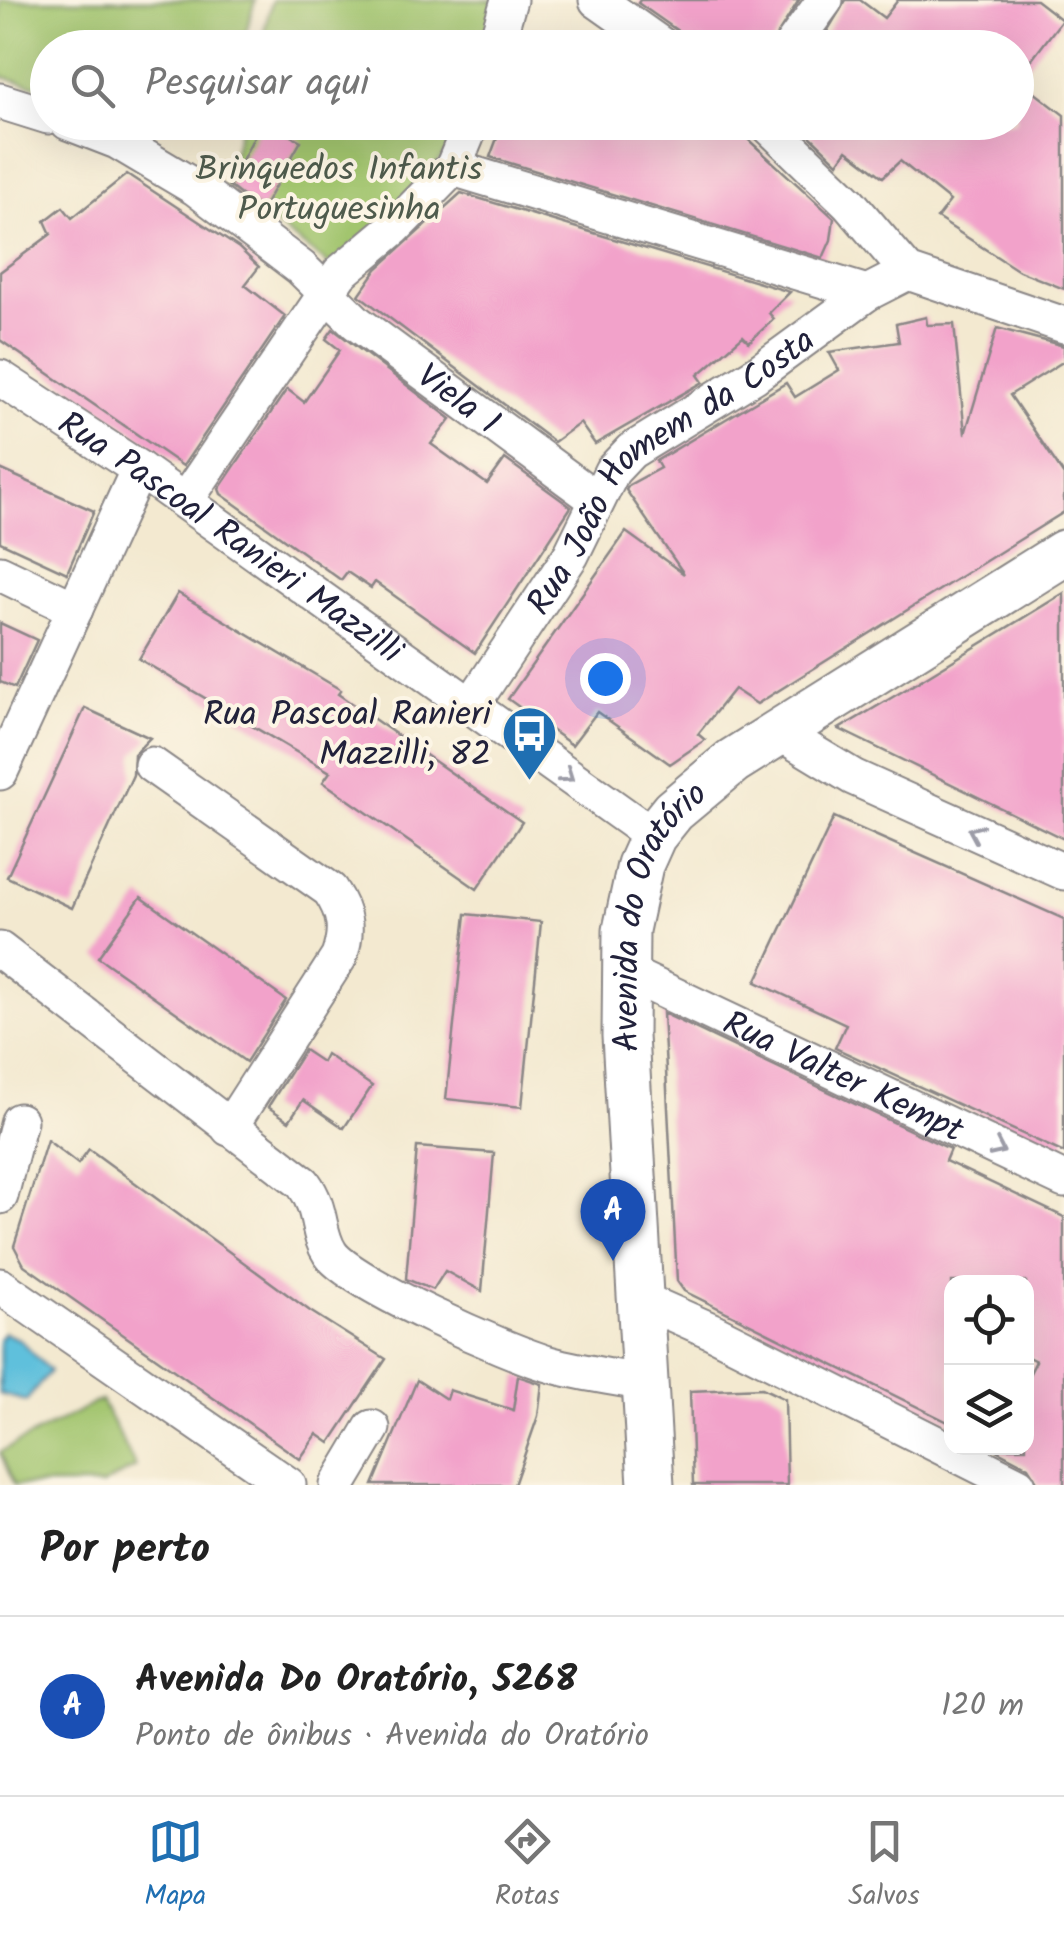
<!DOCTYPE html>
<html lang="pt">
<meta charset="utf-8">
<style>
body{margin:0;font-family:Kalam,sans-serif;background:#f2f2f2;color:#222}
.controls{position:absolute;right:30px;bottom:30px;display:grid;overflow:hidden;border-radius:20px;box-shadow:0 10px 40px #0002}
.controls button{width:90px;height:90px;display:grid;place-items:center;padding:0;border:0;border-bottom:2px solid #e0e0e0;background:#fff;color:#222;font:50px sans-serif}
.you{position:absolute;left:605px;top:678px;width:35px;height:35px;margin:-25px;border:8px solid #fff;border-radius:50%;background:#1a73e8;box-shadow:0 0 0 15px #1a73e833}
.badge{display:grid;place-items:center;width:65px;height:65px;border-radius:50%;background:#1f6fb2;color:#fff;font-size:32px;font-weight:700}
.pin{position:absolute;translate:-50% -82px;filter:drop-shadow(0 2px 5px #0008)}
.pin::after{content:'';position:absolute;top:52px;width:35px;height:30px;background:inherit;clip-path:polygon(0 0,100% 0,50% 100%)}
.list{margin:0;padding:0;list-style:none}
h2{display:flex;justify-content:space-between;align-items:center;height:130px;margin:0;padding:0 40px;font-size:42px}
h2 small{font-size:32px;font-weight:400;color:#767676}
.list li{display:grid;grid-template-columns:65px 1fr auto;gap:30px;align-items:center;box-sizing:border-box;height:180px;padding:0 40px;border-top:2px solid #e0e0e0}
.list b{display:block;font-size:38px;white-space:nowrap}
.list p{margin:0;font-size:32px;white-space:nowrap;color:#767676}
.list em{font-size:32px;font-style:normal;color:#767676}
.icon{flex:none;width:55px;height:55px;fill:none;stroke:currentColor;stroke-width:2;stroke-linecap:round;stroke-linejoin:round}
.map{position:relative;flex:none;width:1064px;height:1485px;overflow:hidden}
.search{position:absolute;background:#fff;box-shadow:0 10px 40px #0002;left:30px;right:30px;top:30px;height:110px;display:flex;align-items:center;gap:25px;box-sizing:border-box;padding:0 35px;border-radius:55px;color:#767676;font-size:38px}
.sheet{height:310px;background:#fff}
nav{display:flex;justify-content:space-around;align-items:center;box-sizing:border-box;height:140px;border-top:2px solid #e0e0e0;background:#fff;font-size:28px;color:#767676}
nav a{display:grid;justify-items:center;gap:5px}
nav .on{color:#1f6fb2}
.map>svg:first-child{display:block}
.green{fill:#a2c56e;stroke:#627454;stroke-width:2.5}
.water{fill:#5ec0dc;stroke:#40718c;stroke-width:2.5}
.building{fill:#f2a2ca}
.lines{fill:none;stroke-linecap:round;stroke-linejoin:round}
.minor-casing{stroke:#8a8686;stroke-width:39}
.major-casing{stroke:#8a8686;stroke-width:49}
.minor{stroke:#fff;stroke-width:35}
.major{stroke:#fff;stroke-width:45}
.oneway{stroke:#9c9ca7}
.labels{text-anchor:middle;stroke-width:8;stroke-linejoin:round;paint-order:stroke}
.park-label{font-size:35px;fill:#4f5b4d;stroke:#fcf5e5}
.street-label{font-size:35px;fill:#22223b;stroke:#fcf5e5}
.poi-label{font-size:35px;fill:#22223b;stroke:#fcf5e5;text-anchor:end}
</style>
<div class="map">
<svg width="1064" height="1485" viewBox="0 0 1064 1485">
<rect width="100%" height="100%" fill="#fcf5e5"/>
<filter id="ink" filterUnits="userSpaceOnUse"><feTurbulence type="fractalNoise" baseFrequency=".01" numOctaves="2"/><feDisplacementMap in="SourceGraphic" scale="20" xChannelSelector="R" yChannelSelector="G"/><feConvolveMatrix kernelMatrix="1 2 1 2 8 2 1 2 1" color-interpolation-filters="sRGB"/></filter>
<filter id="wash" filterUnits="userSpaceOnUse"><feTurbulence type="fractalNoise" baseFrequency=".0048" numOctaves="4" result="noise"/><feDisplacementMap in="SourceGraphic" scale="40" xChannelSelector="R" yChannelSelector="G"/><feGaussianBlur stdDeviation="2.25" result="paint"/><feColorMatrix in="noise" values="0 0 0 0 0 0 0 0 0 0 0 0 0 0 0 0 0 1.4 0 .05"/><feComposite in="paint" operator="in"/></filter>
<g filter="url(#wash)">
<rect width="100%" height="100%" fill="#f3e9d0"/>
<g class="green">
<path d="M0 0H255L242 47 48 48 47 89 0 76Z"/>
<path d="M272 0H509L495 47 260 48Z"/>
<path d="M241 123H472L340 273 225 186Z"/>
<path d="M101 1400 136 1467 102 1485H14L0 1452Z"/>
</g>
<path class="water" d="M4 1333 19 1339 50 1371 26 1401 0 1394V1339Z"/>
<g id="blocks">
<g class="building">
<path d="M640 0H799L769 48H686L678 31 638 3Z"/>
<path d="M846 0H860L884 18 898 0H1036L1062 20 1017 79 1064 115V289L1019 271 937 218 950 201 900 161 883 177 847 150 838 163 807 133 811 122H1016V48H817Z"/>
<path d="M503 122H729L834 218 831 240 823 258 490 157Z"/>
<path d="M269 124 301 141 261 211 229 186 259 127 265 130Z"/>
<path d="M127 174 239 248 259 267 245 285 285 316 183 466 0 340V272L51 234 45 221 63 207 72 218Z"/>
<path d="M461 193 790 292 769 313 774 319 749 342 743 336 698 375 703 382 595 444 580 423 554 442 359 295 377 269Z"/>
<path d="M926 317 927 325 954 324 965 434 997 328 1064 346V361L1010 395 1064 475V512L757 704 734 689 698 734 705 740 670 764 597 712 572 745 508 699 626 532 684 574 626 490 629 485 660 468 656 461 786 383 795 397 839 370 829 352 899 342 896 324Z"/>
<path d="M333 329 451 419 431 444 487 484 505 459 571 507 475 653 375 582 371 588 347 572 341 580 221 494 219 489 287 389 304 402 340 350 326 339Z"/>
<path d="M0 469 94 511 67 573 0 542Z"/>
<path d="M178 593 341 690 338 694 522 822 477 889 323 782 330 772 139 659Z"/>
<path d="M1064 593V839L839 729 908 688Z"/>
<path d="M0 623 37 640 15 688 0 682Z"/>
<path d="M85 708 150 738 134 754 133 775 72 908 7 877Z"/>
<path d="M834 817 1064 919V1153L835 1048 846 1024 756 982Z"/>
<path d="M141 897 286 1000 246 1062 98 957Z"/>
<path d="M466 914 541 922 522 1107 446 1099Z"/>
<path d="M663 1013 950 1149 945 1161 1064 1217V1485H1039L1028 1467 998 1451 1000 1448H1026V1381L1036 1361 1026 1356V1282H952V1424L684 1291 677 1281Z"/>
<path d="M304 1050 322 1062 326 1054 372 1086 344 1128 303 1100 289 1121 268 1107Z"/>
<path d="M47 1140 78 1164 89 1149 310 1311 386 1359 330 1443 317 1434 300 1459 24 1265 14 1246Z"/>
<path d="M417 1147 494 1153 482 1291 445 1271 433 1290 406 1279Z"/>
<path d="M518 1376 542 1384 538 1416 514 1485H373L417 1380 446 1399 449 1390 513 1410Z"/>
<path d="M762 1388 785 1399 787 1485H693L690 1391Z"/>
</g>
</g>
</g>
<g filter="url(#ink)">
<use href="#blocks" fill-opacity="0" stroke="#8a8686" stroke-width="2.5"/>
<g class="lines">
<defs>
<g id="minor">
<path d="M597 0 665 48"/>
<path d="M495 48 509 0"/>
<path d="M790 48 825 0"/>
<path d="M0 101 48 116"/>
<path id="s1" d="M68 122 117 141 196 188 301 268 357 323 597 500"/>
<path d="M765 122 849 203 908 272 1064 325"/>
<path d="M453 168 867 293"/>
<path id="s2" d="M0 378 139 469 653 836"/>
<path d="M185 501 340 273 395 227 453 168 472 122"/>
<path d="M0 573 75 609"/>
<path id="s3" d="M471 706 571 555 612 471 631 451 755 375 867 293 908 272"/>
<path d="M777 731 853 777 1064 872"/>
<path d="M152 765 330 890C346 914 348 930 339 957L229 1128"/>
<path d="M0 772 139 469"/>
<path d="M0 950 303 1183C323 1210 316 1232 330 1253 349 1283 510 1353 549 1364 580 1373 614 1377 647 1383"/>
<path id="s4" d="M625 972 1064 1180"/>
<path d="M0 1196 19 1121"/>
<path d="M0 1286 288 1485"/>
<path d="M640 1299 712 1331 1018 1485"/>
<path d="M338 1485 372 1428"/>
</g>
<g id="major">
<path id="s5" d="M651 1485 625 1036 626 930 640 865 653 836 673 811 733 761 1064 553"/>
</g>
</defs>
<use href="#minor" class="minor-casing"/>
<use href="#major" class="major-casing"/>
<use href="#minor" class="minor"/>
<use href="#major" class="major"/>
</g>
<defs><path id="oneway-chevron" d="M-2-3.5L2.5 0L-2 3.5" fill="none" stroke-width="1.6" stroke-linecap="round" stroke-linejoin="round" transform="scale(2.5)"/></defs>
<g class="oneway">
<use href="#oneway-chevron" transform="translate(567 776) rotate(35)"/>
<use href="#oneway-chevron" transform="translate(975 832) rotate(-156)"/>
<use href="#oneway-chevron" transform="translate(998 1149) rotate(25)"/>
</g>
</g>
<defs>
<symbol id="bus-pin" viewBox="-11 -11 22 30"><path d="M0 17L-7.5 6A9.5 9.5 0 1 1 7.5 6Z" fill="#1f6fb2" stroke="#fcf5e5"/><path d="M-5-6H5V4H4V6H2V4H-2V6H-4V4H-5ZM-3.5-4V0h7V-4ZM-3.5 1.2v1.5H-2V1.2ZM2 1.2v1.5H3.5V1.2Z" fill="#fff"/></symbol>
</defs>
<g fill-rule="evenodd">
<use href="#bus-pin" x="498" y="702" width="63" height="86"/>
</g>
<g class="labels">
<g class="park-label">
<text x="339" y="180">Brinquedos Infantis<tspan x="339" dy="40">Portuguesinha</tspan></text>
</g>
<g class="street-label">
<text dy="12" stroke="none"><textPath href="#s1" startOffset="482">Viela 1</textPath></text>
<text dy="12" stroke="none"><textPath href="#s3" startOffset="315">Rua João Homem da Costa</textPath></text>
<text dy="12" stroke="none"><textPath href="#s2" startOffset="280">Rua Pascoal Ranieri Mazzilli</textPath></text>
<text dy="12" stroke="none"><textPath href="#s5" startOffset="578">Avenida do Oratório</textPath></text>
<text dy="12" stroke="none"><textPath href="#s4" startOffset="242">Rua Valter Kempt</textPath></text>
</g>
<g class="poi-label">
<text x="491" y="725">Rua Pascoal Ranieri<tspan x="491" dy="40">Mazzilli, 82</tspan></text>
</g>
</g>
</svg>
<div class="controls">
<button><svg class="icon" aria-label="locate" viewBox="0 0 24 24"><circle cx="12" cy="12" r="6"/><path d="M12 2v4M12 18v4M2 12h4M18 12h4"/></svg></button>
<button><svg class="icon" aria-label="layers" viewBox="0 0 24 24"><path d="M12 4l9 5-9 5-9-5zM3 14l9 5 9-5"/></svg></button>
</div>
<div class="you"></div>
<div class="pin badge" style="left:613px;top:1261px;background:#1a4fb4">A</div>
<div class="search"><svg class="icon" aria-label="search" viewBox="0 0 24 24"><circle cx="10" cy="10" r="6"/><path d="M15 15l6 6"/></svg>Pesquisar aqui</div>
</div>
<section class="sheet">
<h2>Por perto<small></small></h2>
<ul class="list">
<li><span class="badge" style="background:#1a4fb4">A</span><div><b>Avenida Do Oratório, 5268</b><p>Ponto de ônibus · Avenida do Oratório</p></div><em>120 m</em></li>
</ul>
</section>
<nav>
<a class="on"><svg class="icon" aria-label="map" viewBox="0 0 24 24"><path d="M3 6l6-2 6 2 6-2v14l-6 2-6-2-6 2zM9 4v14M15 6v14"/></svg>Mapa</a>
<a><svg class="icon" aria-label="directions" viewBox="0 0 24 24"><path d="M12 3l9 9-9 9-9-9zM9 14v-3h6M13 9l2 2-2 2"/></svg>Rotas</a>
<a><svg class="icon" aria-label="saved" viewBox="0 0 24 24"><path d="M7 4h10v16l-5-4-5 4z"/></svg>Salvos</a>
</nav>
